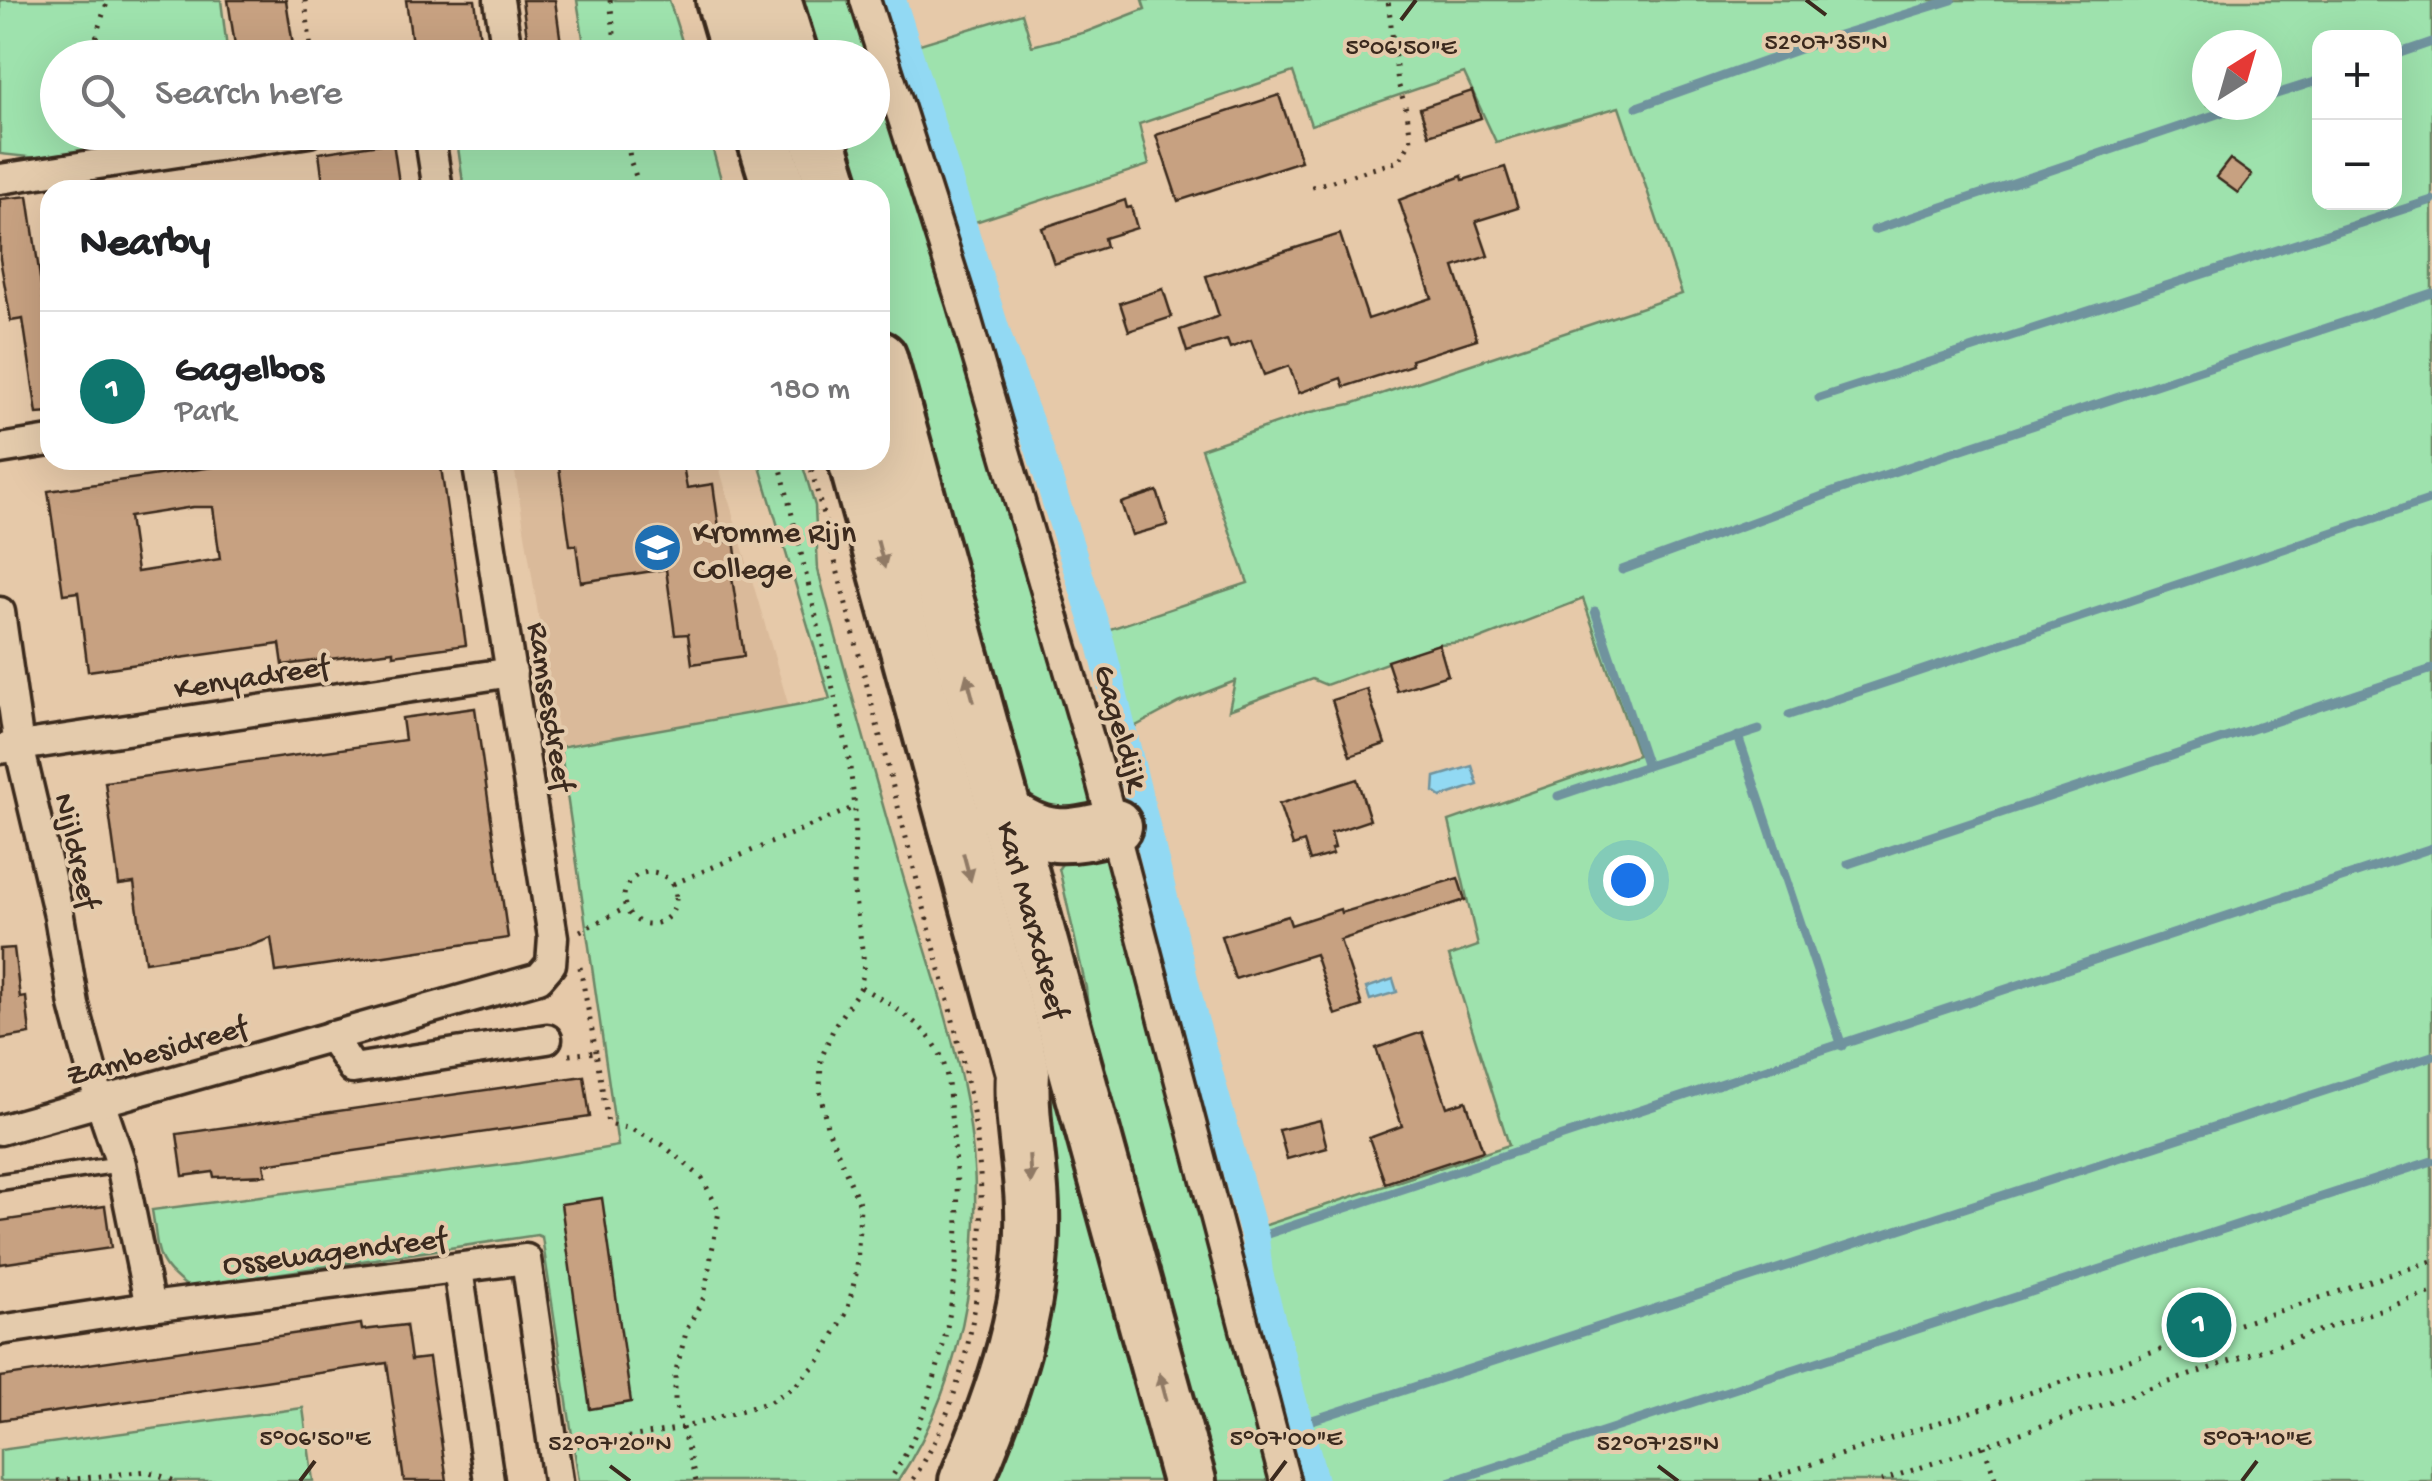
<!DOCTYPE html>
<meta charset="utf-8">
<style>
body{margin:0;font-family:"Gochi Hand",sans-serif;background:#f6f6f6;color:#202124}
.controls{position:absolute;right:30px;top:30px;display:grid;overflow:hidden;border-radius:20px;box-shadow:0 10px 40px #0002}
.controls button{width:90px;height:90px;display:grid;place-items:center;padding:0;border:0;border-bottom:2px solid #e0e0e0;background:#fff;color:#202124;font:50px sans-serif}
.compass{position:absolute;left:2192px;top:30px;width:90px;height:90px;border-radius:50%;background:#fff;box-shadow:0 10px 40px #0002;rotate:37deg}
.you{position:absolute;left:1628px;top:880px;width:35px;height:35px;margin:-25px;border:8px solid #fff;border-radius:50%;background:#1a73e8;box-shadow:0 0 0 15px #1a73e833}
.badge{display:grid;place-items:center;width:65px;height:65px;border-radius:50%;background:#0f766e;color:#fff;font-size:32px;font-weight:700}
.pin{position:absolute;translate:-50% -50%;border:5px solid #fff;box-shadow:0 2px 10px #0006}
.list{margin:0;padding:0;list-style:none}
h2{display:flex;justify-content:space-between;align-items:center;height:130px;margin:0;padding:0 40px;font-size:42px}
h2 small{font-size:32px;font-weight:400;color:#757577}
.list li{display:grid;grid-template-columns:65px 1fr auto;gap:30px;align-items:center;box-sizing:border-box;height:160px;padding:0 40px;border-top:2px solid #e0e0e0}
.list b{display:block;font-size:38px;white-space:nowrap}
.list p{margin:0;font-size:32px;white-space:nowrap;color:#757577}
.list em{font-size:32px;font-style:normal;color:#757577}
.icon{flex:none;width:55px;height:55px;fill:none;stroke:currentColor;stroke-width:2;stroke-linecap:round;stroke-linejoin:round}
.map{position:relative;flex:none;width:2432px;height:1481px;overflow:hidden}
.search{position:absolute;background:#fff;box-shadow:0 10px 40px #0002;left:40px;top:40px;width:850px;height:110px;display:flex;align-items:center;gap:25px;box-sizing:border-box;padding:0 35px;border-radius:55px;color:#757577;font-size:38px}
.panel{position:absolute;background:#fff;box-shadow:0 10px 40px #0002;left:40px;top:180px;width:850px;height:290px;border-radius:30px}
.map>svg:first-child{display:block}
.built{fill:#daba9a}
.green{fill:#9ee2ad;stroke:#6c8666;stroke-width:2.5;fill-rule:evenodd}
.water{fill:#92d9f3;stroke:#6f939e;stroke-width:2.5}
.lines{fill:none;stroke-linecap:round;stroke-linejoin:round}
.stream{stroke:#6f939e;stroke-width:9}
.canal{stroke:#92d9f3;stroke-width:28}
.building{fill:#c7a181;stroke:#3b2a1e;stroke-width:2.5;fill-rule:evenodd}
.lane-casing{stroke:#3b2a1e;stroke-width:21}
.street-casing{stroke:#3b2a1e;stroke-width:35}
.highway-casing{stroke:#3b2a1e;stroke-width:60}
.path{stroke:#3b2a1e;stroke-width:5;stroke-dasharray:2.5 8;stroke-linecap:butt}
.lane{stroke:#e4cbac;stroke-width:14}
.street{stroke:#e4cbac;stroke-width:28}
.highway{stroke:#e4cbac;stroke-width:52}
.oneway{fill:#907a65}
.ticks{fill:none;stroke:#3b2a1e;stroke-width:4}
.labels{text-anchor:middle;stroke-width:8;stroke-linejoin:round;paint-order:stroke}
.poi-label{font-size:32px;fill:#3b2a1e;stroke:#e4cbac;text-anchor:start}
.street-label{font-size:32px;fill:#3b2a1e;stroke:#e4cbac}
.ticks-label{font-size:25px;text-anchor:middle;fill:#3b2a1e;stroke:#e4cbac;stroke-width:8;stroke-linejoin:round;paint-order:stroke}
</style>
<div class="map">
<svg width="2432" height="1481" viewBox="0 0 2432 1481">
<rect width="100%" height="100%" fill="#e6c9a9"/>
<filter id="ink" filterUnits="userSpaceOnUse"><feTurbulence type="fractalNoise" baseFrequency=".01" numOctaves="2"/><feDisplacementMap in="SourceGraphic" scale="20" xChannelSelector="R" yChannelSelector="G"/><feConvolveMatrix kernelMatrix="1 2 1 2 8 2 1 2 1" color-interpolation-filters="sRGB"/></filter>
<g filter="url(#ink)">
<path class="built" d="M513 460H717L789 707 560 747Z"/>
<g class="green">
<path d="M0 0H221L228 57 58 58V132L228 133 94 164 0 154Z"/>
<path d="M577 0H669L687 57H586Z"/>
<path d="M794 0H850L867 57H811Z"/>
<path d="M1142 0H2432V1481H1304L1242 1233 1509 1145 1449 956 1478 946 1449 821 1638 755 1583 599 1475 641 1439 644 1326 685 1312 679 1229 710 1235 681 1179 703 1119 735 1089 636 1248 583 1201 449 1311 412 1351 404 1682 294 1619 107 1496 142 1464 73 1311 125 1293 72 1139 124 1149 165 960 227 903 49 1022 13 1032 46 1086 32 1145 9ZM2320 38H2394V202H2320ZM2207 45H2267V105H2207Z"/>
<path d="M873 75 1011 511 1094 794 1083 818 1017 798 880 303V190H849L833 133 872 132Z"/>
<path d="M456 133H708L724 190H464Z"/>
<path d="M758 460H801L815 506 818 570C845 673 874 774 903 876 925 951 952 1026 966 1102 989 1227 969 1374 898 1481H579L542 1237 537 1235 188 1287C153 1261 159 1251 152 1210L519 1163 618 1146 560 747 830 699Z"/>
<path d="M880 460 1169 1481H990L1028 1395 1042 1323 1050 1227Z"/>
<path d="M1109 853 1272 1481H1208L1093 1065 1086 988 1059 868 1068 856Z"/>
<path d="M303 1408 313 1481H0V1450Z"/>
</g>
<g class="water">
<path d="M1472 766 1478 785 1441 797 1434 792 1435 777Z"/>
<path d="M1393 979 1397 992 1370 1000 1366 988Z"/>
</g>
<g class="lines">
<g class="stream">
<path d="M2394 55 2432 42"/>
<path d="M2267 97 2320 80"/>
<path d="M1637 107 1836 36 1952 0"/>
<path d="M1874 230 2244 105"/>
<path d="M1819 398 2432 200"/>
<path d="M1622 570 1839 490 2432 293"/>
<path d="M1789 715 2432 499"/>
<path d="M1738 736 1842 1046"/>
<path d="M1647 766 1759 730"/>
<path d="M1558 796 1647 766 1595 611"/>
<path d="M1848 864 2432 669"/>
<path d="M1255 1238 2432 848"/>
<path d="M1300 1424 2432 1056"/>
<path d="M1452 1481 2432 1161"/>
</g>
<path class="canal" d="M892 0 1001 347 1039 448 1101 644 1194 1019 1255 1238 1259 1273 1314 1481"/>
</g>
<g class="building">
<path d="M228 0H286L295 58H237Z"/>
<path d="M406 0H475L482 54 414 58Z"/>
<path d="M522 0H555L563 58H530Z"/>
<path d="M1472 91 1481 118 1429 135 1420 108Z"/>
<path d="M1279 95 1301 161 1178 201 1156 135Z"/>
<path d="M393 142 400 190H324L319 153Z"/>
<path d="M2230 159 2252 175 2238 193 2216 177Z"/>
<path d="M1505 167 1518 208 1476 221 1488 256 1454 267 1477 339 1411 360 1412 365 1344 387 1341 378 1299 393 1289 366 1264 375 1251 340 1230 348 1227 340 1187 352 1180 330 1219 316 1206 276 1340 234 1368 319 1432 298 1399 200 1462 176 1463 180Z"/>
<path d="M28 196 44 305 50 304V413L37 414 23 319 11 321 0 259V199Z"/>
<path d="M1125 200 1127 208 1131 207 1137 228 1104 238 1106 247 1054 264 1042 228Z"/>
<path d="M1163 289 1172 317 1129 331 1120 303Z"/>
<path d="M261 460H440L466 645 393 655V651L283 665 280 644 88 671 78 592 63 594 48 491ZM193 507H213L220 559 137 572 129 517Z"/>
<path d="M558 460H682L687 488 713 484 721 542 734 540 738 569 731 571 744 656 692 664 688 634 675 635 666 569 581 582 576 545H570Z"/>
<path d="M1157 491 1168 525 1132 535 1121 503Z"/>
<path d="M1439 644 1448 675 1397 691 1387 661Z"/>
<path d="M1367 689 1385 744 1350 756 1332 700Z"/>
<path d="M475 708 508 938 276 972 271 938 250 946 145 962 134 883 119 885 105 782 405 740 402 718Z"/>
<path d="M1357 779 1370 820 1331 833 1335 848 1331 849 1333 854 1310 861 1304 842 1293 846 1279 804Z"/>
<path d="M1458 878 1465 900 1340 940 1362 1006 1335 1015 1315 954 1235 979 1221 936 1288 916 1291 925 1340 909 1341 913Z"/>
<path d="M14 948 20 998 26 997 30 1034 0 1039V949Z"/>
<path d="M1422 1032 1447 1107 1466 1101 1483 1151 1385 1183 1369 1138 1402 1126 1376 1048Z"/>
<path d="M584 1076 590 1117 264 1164 266 1175 214 1177 213 1172 183 1176 177 1134Z"/>
<path d="M1320 1120 1327 1148 1287 1159 1279 1130Z"/>
<path d="M602 1198 631 1402 590 1409 561 1204Z"/>
<path d="M105 1206 111 1248 0 1264V1221Z"/>
<path d="M361 1324 362 1330 406 1325 411 1360 429 1358 447 1481H404L387 1363 0 1420V1377Z"/>
</g>
<g class="lines">
<defs>
<path id="lane" d="M0 1182 121 1164"/>
<g id="street">
<path d="M499 0 508 58"/>
<path d="M865 0 962 304 1098 769 1285 1481"/>
<path d="M429 132 438 190"/>
<path d="M0 179 309 132"/>
<path d="M0 449 50 441"/>
<path d="M0 612 19 746 59 916 74 1005 100 1102 121 1164 150 1307"/>
<path d="M0 749 512 672"/>
<path d="M331 1036 353 1069 547 1039"/>
<path d="M0 1130 539 978 551 964 553 937 477 460"/>
<path d="M458 1269 489 1481"/>
<path d="M0 1330 150 1307 526 1259 558 1481"/>
</g>
<g id="highway">
<path d="M723 0 740 58"/>
<path d="M774 0 792 58"/>
<path d="M762 132 780 190"/>
<path d="M816 132 834 190"/>
<path id="s1" d="M880 358 1189 1481"/>
<path d="M855 460 1023 1072C1020 1118 1031 1163 1032 1209 1035 1304 1003 1395 966 1481"/>
<path d="M1002 811C1042 842 1069 839 1115 826"/>
</g>
</defs>
<use href="#lane" class="lane-casing"/>
<use href="#street" class="street-casing"/>
<use href="#highway" class="highway-casing"/>
<g class="path">
<path d="M305 0 312 58"/>
<path d="M610 0 617 58"/>
<path d="M94 58 97 32 108 0"/>
<path d="M627 132 630 160 641 190"/>
<path d="M453 137 480 132"/>
<path d="M1312 187 1399 161 1411 140 1407 112 1398 83 1388 0"/>
<path d="M809 460 957 1036C963 1064 970 1091 974 1119 992 1235 979 1381 912 1481"/>
<circle cx="650" cy="898" r="26"/>
<path d="M673 884 855 807"/>
<path d="M580 931 624 909"/>
<path d="M580 967 596 1052"/>
<path d="M861 987C888 1004 922 1021 938 1050 950 1072 949 1100 952 1125 962 1219 961 1284 935 1376 925 1412 911 1450 889 1481"/>
<path d="M569 1055 596 1052 608 1124 631 1129 663 1145 702 1178 719 1211 704 1297 687 1329 675 1374V1403L682 1428 578 1446"/>
<path d="M1984 1446 1996 1481"/>
<path d="M57 1481 147 1471 175 1481"/>
<path d="M696 1481 682 1428 770 1402 796 1385 820 1360 847 1312 857 1270 860 1205 827 1127 820 1091 821 1059 835 1025 861 987 864 963 854 892 855 807 848 752 779 460"/>
<path d="M1760 1481 2432 1261"/>
<path d="M1881 1481 2432 1292"/>
</g>
<use href="#lane" class="lane"/>
<use href="#street" class="street"/>
<use href="#highway" class="highway"/>
</g>
<defs><path id="oneway-solid" d="M-6-.8H1V-3.2L6.5 0L1 3.2V.8H-6Z" transform="scale(2.5)"/></defs>
<g class="oneway">
<use href="#oneway-solid" transform="translate(881 554) rotate(75)"/>
<use href="#oneway-solid" transform="translate(970 688) rotate(-105)"/>
<use href="#oneway-solid" transform="translate(967 867) rotate(75)"/>
<use href="#oneway-solid" transform="translate(1030 1169) rotate(87)"/>
<use href="#oneway-solid" transform="translate(1163 1387) rotate(-105)"/>
</g>
</g>
<path class="ticks" d="M1806 0 1826 15M1401 20 1416 0M610 1466 630 1481M1658 1466 1678 1481M300 1481 315 1461M1271 1481 1286 1461M2242 1481 2257 1461"/>
<defs>
<symbol id="school-disc" viewBox="-11 -11 22 22"><circle r="9.5" fill="#1f6fb2" stroke="#e4cbac"/><path d="M0-5L7-2L0 1L-7-2ZM-4 1L0 2.5L4 1V4Q0 6-4 4Z" fill="#fff"/></symbol>
</defs>
<g fill-rule="evenodd">
<use href="#school-disc" x="630" y="520" width="55" height="55"/>
</g>
<g class="labels">
<g class="poi-label">
<text x="693" y="541">Kromme Rijn<tspan x="693" dy="37">College</tspan></text>
</g>
<g class="street-label">
<text transform="translate(251 675) rotate(-9)" y="11">Kenyadreef</text>
<text transform="translate(553 706) rotate(81)" y="11">Ramsesdreef</text>
<text transform="translate(1123 727) rotate(74)" y="11">Gageldijk</text>
<text transform="translate(79 850) rotate(77)" y="11">Nijldreef</text>
<text dy="11" stroke="none"><textPath href="#s1" startOffset="582">Karl Marxdreef</textPath></text>
<text transform="translate(156 1049) rotate(-16)" y="11">Zambesidreef</text>
<text transform="translate(334 1249) rotate(-7)" y="11">Ossewagendreef</text>
</g>
</g>
<g class="ticks-label">
<text x="1826" y="49">52°07'35"N</text>
<text x="1401" y="54">5°06'50"E</text>
<text x="315" y="1445">5°06'50"E</text>
<text x="1286" y="1445">5°07'00"E</text>
<text x="2257" y="1445">5°07'10"E</text>
<text x="610" y="1450">52°07'20"N</text>
<text x="1658" y="1450">52°07'25"N</text>
</g>
</svg>
<div class="controls">
<button>+</button>
<button>−</button>
</div>
<svg class="compass" viewBox="-18 -18 36 36"><path d="M0-13l5 13h-10z" fill="#e53935"/><path d="M0 13l5-13h-10z" fill="#757577"/></svg>
<div class="you"></div>
<div class="pin badge" style="left:2199px;top:1325px">1</div>
<div class="search"><svg class="icon" aria-label="search" viewBox="0 0 24 24"><circle cx="10" cy="10" r="6"/><path d="M15 15l6 6"/></svg>Search here</div>
<section class="panel">
<h2>Nearby<small></small></h2>
<ul class="list">
<li><span class="badge">1</span><div><b>Gagelbos</b><p>Park</p></div><em>180 m</em></li>
</ul>
</section>
</div>
